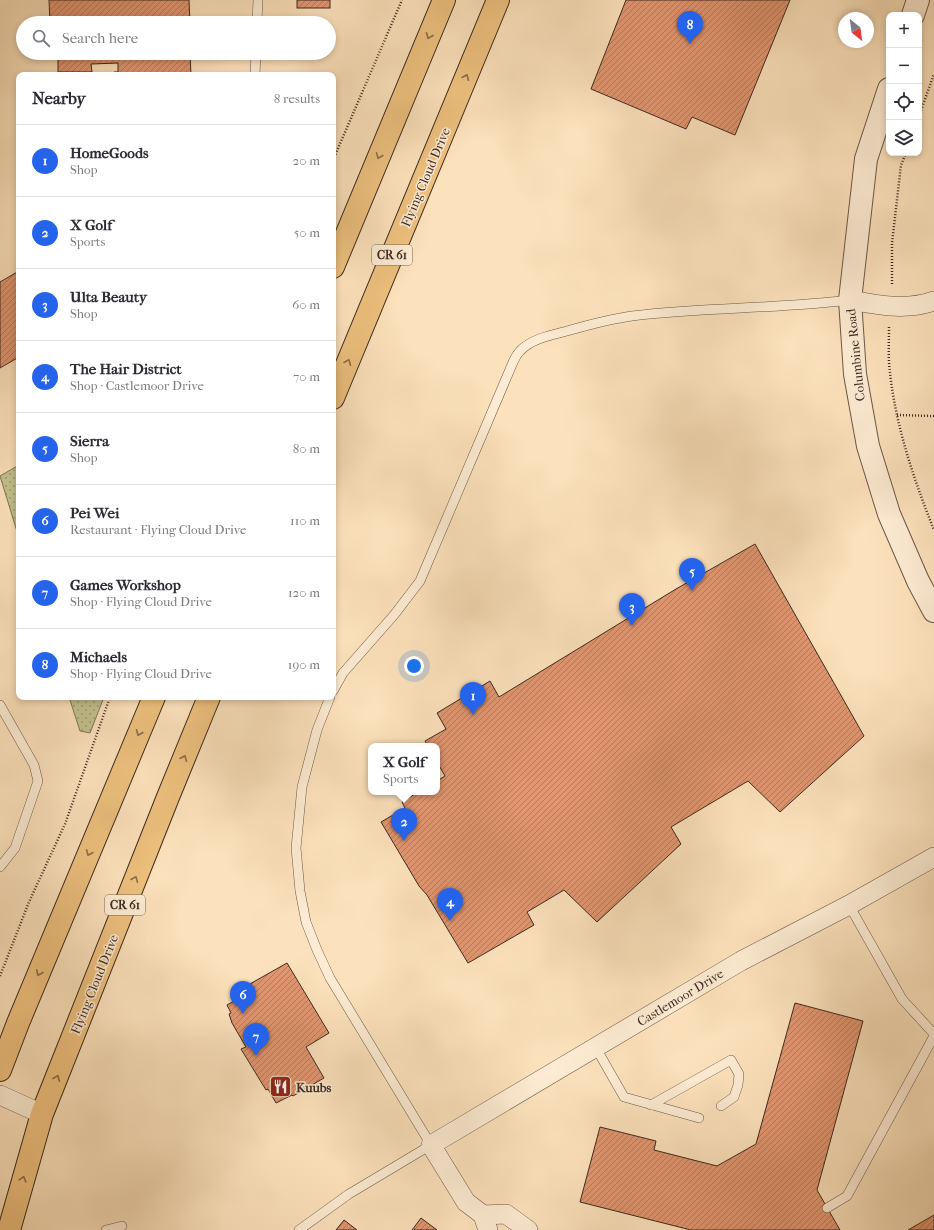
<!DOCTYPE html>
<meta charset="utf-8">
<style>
body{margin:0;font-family:"IM FELL French Canon",serif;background:#f2f2f3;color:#2b2b33}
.controls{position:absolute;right:12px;top:12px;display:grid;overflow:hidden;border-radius:8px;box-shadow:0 2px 6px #0003}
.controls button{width:36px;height:36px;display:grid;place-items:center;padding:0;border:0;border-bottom:1px solid #e1e1e2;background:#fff;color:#2b2b33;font:20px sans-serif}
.compass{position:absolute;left:838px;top:12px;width:36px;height:36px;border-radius:50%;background:#fff;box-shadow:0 2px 6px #0003;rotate:151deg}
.you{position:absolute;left:414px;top:666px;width:14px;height:14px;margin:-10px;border:3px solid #fff;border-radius:50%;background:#1a73e8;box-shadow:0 0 0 6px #1a73e833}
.badge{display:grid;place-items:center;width:26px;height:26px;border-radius:50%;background:#2563eb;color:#fff;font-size:13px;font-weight:700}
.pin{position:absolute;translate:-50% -33px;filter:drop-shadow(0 1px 2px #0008)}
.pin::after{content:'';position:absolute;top:21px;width:14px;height:12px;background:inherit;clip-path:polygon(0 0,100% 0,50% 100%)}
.popup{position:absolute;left:368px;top:743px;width:72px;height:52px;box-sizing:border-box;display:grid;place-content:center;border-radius:8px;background:#fff;filter:drop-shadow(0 1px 3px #0005);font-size:13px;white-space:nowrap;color:#7c7c81}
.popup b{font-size:15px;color:#2b2b33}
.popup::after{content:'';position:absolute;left:50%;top:100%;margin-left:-8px;border:8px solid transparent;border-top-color:#fff}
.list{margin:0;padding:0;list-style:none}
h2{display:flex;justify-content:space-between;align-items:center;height:52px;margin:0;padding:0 16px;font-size:17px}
h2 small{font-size:13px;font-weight:400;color:#7c7c81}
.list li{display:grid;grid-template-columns:26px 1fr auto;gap:12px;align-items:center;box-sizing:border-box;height:72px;padding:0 16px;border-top:1px solid #e1e1e2}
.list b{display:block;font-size:15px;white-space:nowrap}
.list p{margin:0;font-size:13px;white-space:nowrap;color:#7c7c81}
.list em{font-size:13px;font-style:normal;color:#7c7c81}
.icon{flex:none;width:22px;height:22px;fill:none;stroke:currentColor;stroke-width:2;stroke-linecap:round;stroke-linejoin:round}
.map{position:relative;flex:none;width:934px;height:1230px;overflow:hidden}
.search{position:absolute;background:#fff;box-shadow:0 2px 6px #0003;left:16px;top:16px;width:320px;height:44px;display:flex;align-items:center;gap:10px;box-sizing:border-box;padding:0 14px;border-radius:22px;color:#7c7c81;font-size:15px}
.panel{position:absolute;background:#fff;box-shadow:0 2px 6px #0003;left:16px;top:72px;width:320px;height:628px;border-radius:8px}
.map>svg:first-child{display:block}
.grass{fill:url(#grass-dots);stroke:#807658}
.building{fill:url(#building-hatch);stroke:#3d2921}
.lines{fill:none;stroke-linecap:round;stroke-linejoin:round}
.service-casing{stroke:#6d5748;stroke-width:10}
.minor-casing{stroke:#6d5748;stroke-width:20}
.tertiary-casing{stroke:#6d5748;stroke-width:24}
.primary-casing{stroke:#3d2921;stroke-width:24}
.path{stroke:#3d2921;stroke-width:2.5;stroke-dasharray:1 2;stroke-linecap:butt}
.service{stroke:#fdecd3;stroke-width:9}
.minor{stroke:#fdecd3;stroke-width:19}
.tertiary{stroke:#fdecd3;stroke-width:22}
.primary{stroke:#eec17e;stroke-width:22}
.oneway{stroke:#8d6d4b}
.labels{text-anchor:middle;stroke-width:3;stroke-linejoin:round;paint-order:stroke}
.shield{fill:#fdecd3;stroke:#776456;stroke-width:1}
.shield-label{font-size:12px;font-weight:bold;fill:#3d2921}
.street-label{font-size:13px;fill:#3d2921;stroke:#fdecd3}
.poi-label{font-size:13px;font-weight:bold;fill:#3d2921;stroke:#fdecd3;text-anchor:start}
</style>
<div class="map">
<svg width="934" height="1230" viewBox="0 0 934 1230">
<defs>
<pattern id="grass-dots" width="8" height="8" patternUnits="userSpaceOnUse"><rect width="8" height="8" fill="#c3c28e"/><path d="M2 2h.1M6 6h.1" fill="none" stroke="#a09e74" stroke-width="1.8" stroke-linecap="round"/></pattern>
<pattern id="building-hatch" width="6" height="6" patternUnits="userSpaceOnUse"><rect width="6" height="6" fill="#e19772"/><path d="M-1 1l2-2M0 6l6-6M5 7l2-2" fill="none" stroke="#b87b5d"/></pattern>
</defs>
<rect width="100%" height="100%" fill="#fce2bc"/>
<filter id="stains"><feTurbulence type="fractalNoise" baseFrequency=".005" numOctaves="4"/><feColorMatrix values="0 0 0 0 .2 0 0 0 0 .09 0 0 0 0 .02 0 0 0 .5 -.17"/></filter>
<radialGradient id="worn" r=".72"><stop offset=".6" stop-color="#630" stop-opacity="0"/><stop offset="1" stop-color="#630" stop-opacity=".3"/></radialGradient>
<g class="grass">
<path d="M19 465V538L0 476Z"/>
<path d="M69 697H104L90 733 80 731Z"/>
</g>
<g class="building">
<path d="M49 0H189L190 23H50Z"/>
<rect x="297" y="0" width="33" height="8"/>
<path d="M626 0H790L735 135 692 117 686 129 591 89Z"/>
<path d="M50 53H190L191 75H114V72H118V63L91 64 92 72H58V59H50Z"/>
<path d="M19 271V357L0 368V282Z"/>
<path d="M755 544 864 736 780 812 748 781 671 827 681 844 597 922 564 890 527 912 534 925 468 963 427 895 419 886 381 822 405 808 402 802 418 792H437V781L445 776 437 762V746H428L425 741 446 729 437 713 490 681 499 697 676 589Z"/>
<path d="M287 963 329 1033 306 1047 324 1078 293 1096 292 1095 276 1103 268 1089 266 1090 241 1049 246 1047 232 1023 229 1014 231 1013 227 1005 236 1000 234 993Z"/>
<path d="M795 1003 863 1021 817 1190 840 1230H691L580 1202 600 1127 656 1141 654 1150 717 1166 756 1144Z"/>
<path d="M934 1215V1230H908Z"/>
<path d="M421 1218 437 1230H412Z"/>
<path d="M344 1220 357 1230H336Z"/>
</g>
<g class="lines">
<defs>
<g id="service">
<path d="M257 23 258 0"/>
<path d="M255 75 256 53"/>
<path d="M333 691 343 673 394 615 420 581 511 367C513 362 516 355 520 351 531 339 551 335 567 331 588 325 610 319 632 316 704 307 777 309 850 300"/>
<path d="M0 705 34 765 38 781 15 848 0 867"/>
<path d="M849 905 902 999 934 1034"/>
<path d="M596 1048 624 1097 699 1118"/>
<path d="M651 1105 731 1060 739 1074 738 1085 734 1097 721 1106"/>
<path d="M827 1208 847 1196 934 1036"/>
<path d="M106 1230 122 1226"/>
<path d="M299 1230 349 1194 431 1145 330 978 317 950 306 922 300 891 296 848 302 787 317 730 330 697"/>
</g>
<g id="minor">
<path d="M850 300C878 305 906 311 934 301"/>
<path d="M0 1095 42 1114"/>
<path d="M483 1215 506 1214 528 1230"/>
<path d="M488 1230 483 1215 466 1202 431 1145 741 961 849 905 934 857"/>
</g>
<g id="tertiary">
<path d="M913 15 918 0"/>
<path d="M889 89 866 159 850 300 855 374 868 446 889 514 918 581 934 611"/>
</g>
<g id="primary">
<path d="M333 267 444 0"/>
<path d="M333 398 498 0"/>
<path d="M0 1070 18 1023 154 697"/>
<path d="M9 1230 42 1114 168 797 209 697"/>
</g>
</defs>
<use href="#service" class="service-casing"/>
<use href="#minor" class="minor-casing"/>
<use href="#tertiary" class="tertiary-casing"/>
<use href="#primary" class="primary-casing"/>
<g class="path">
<path d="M919 116 934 74"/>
<path d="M333 160 402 0"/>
<path d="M892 284V243L901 165 906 153"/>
<path d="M889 327C889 342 888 358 890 373 896 427 914 480 934 530"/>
<path d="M897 415 934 416"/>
<path d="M0 976 29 902 65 824 110 697"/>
</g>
<use href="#service" class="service"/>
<use href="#minor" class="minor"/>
<use href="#tertiary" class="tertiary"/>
<use href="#primary" class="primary"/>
</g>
<defs><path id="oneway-chevron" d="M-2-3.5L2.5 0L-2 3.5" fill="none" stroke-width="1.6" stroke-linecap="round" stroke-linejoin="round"/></defs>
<g class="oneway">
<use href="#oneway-chevron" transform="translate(429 36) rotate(112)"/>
<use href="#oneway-chevron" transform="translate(466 77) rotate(-67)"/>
<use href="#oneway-chevron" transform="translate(379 156) rotate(113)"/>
<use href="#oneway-chevron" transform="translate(348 362) rotate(-68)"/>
<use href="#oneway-chevron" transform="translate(139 733) rotate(113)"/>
<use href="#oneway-chevron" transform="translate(184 758) rotate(-67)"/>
<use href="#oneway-chevron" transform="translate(89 853) rotate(113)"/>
<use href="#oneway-chevron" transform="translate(135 879) rotate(-68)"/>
<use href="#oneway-chevron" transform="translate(39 973) rotate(113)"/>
<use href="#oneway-chevron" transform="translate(57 1078) rotate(-68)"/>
<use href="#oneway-chevron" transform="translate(23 1179) rotate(-74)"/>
</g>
<defs>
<symbol id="restaurant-square" viewBox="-11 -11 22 22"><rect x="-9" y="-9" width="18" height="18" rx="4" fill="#8f2418" stroke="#fdecd3"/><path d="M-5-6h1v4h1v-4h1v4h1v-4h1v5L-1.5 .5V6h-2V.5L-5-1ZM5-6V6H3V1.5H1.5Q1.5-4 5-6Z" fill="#fff"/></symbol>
</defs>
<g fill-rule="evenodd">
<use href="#restaurant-square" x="268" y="1074" width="25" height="25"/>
</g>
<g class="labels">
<g class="shield">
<rect x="372" y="245" width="40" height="20" rx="3"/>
<rect x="105" y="895" width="40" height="20" rx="3"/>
</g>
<g class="shield-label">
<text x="392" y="259">CR 61</text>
<text x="125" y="909">CR 61</text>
</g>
<g class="street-label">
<text transform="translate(425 177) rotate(-67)" y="5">Flying Cloud Drive</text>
<text transform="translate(855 355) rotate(-96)" y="5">Columbine Road</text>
<text transform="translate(94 984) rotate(-68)" y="5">Flying Cloud Drive</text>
<text transform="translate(680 997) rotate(-31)" y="5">Castlemoor Drive</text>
</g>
<g class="poi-label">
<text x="296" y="1092">Kuubs</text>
</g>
</g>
<rect width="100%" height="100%" filter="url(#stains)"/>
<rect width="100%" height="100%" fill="url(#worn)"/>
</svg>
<div class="controls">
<button>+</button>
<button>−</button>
<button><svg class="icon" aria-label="locate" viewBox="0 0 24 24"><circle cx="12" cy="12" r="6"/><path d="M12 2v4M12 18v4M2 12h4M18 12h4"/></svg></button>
<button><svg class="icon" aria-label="layers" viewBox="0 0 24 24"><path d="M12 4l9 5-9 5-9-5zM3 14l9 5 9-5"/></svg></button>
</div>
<svg class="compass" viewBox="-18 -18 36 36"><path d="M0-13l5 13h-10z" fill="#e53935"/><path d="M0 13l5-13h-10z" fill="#7c7c81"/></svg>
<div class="you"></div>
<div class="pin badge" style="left:473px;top:715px">1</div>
<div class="pin badge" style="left:404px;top:841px">2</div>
<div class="popup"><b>X Golf</b>Sports</div>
<div class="pin badge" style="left:632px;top:626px">3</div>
<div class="pin badge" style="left:450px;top:921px">4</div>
<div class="pin badge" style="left:692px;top:591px">5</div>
<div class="pin badge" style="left:243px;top:1014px">6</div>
<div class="pin badge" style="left:256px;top:1056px">7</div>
<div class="pin badge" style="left:690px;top:44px">8</div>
<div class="search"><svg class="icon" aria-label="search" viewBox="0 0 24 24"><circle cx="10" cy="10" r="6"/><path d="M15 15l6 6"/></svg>Search here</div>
<section class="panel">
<h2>Nearby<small>8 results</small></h2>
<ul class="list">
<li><span class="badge">1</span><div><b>HomeGoods</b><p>Shop</p></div><em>20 m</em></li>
<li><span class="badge">2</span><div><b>X Golf</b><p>Sports</p></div><em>50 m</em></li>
<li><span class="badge">3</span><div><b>Ulta Beauty</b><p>Shop</p></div><em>60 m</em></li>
<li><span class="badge">4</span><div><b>The Hair District</b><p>Shop · Castlemoor Drive</p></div><em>70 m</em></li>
<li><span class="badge">5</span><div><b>Sierra</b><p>Shop</p></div><em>80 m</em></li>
<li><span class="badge">6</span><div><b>Pei Wei</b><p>Restaurant · Flying Cloud Drive</p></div><em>110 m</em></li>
<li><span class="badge">7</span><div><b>Games Workshop</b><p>Shop · Flying Cloud Drive</p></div><em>120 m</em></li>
<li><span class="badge">8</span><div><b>Michaels</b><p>Shop · Flying Cloud Drive</p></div><em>190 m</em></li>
</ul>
</section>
</div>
